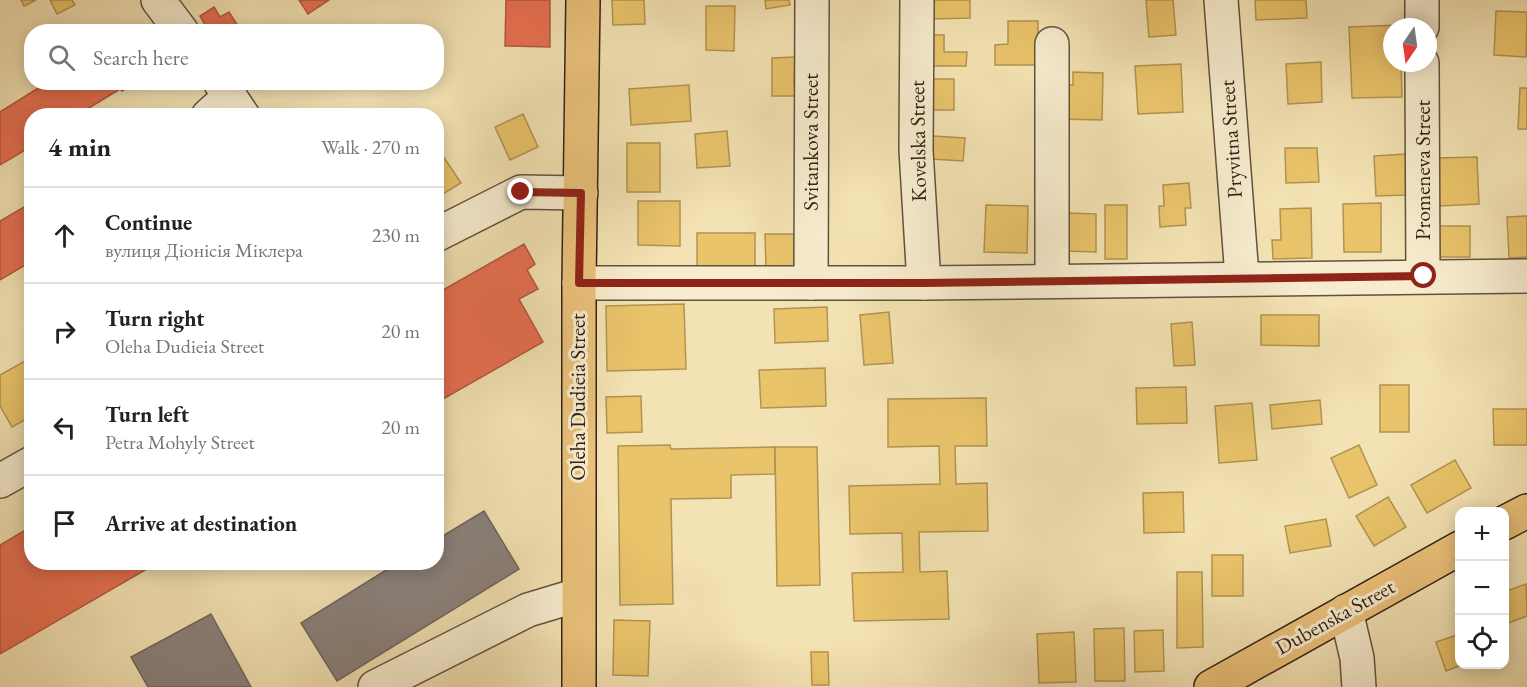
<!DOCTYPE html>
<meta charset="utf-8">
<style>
body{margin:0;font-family:"EB Garamond",serif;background:#f2f2f2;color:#222}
.controls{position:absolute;right:18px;bottom:18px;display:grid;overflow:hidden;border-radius:12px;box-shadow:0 3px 15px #0003}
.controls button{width:54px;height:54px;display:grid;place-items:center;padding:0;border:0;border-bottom:2px solid #e0e0e0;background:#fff;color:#222;font:30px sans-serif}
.compass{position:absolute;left:1383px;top:18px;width:54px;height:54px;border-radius:50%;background:#fff;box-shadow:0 3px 15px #0003;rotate:193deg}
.stop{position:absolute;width:18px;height:18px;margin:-14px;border:4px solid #8f2418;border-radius:50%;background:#fff}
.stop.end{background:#8f2418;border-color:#fff;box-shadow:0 2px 6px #0008}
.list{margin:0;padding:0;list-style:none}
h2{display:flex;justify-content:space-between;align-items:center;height:78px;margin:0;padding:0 24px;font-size:26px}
h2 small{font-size:20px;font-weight:400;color:#767676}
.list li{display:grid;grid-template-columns:39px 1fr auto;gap:18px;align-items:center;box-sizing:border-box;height:96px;padding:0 24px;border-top:2px solid #e0e0e0}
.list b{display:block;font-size:22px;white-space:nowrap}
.list p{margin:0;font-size:20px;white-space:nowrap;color:#767676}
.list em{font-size:20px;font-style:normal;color:#767676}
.icon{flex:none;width:33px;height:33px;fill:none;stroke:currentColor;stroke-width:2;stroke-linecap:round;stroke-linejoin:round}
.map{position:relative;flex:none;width:1527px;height:687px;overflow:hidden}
.search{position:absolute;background:#fff;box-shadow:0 3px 15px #0003;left:24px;top:24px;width:420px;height:66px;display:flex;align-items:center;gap:15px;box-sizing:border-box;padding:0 21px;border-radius:24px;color:#767676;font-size:22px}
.panel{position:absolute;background:#fff;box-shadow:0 3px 15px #0003;left:24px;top:108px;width:420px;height:462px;border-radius:24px}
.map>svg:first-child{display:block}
.homes{fill:#e9c46a;stroke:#b29351;stroke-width:1.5}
.shops{fill:#e76f51;stroke:#b05840;stroke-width:1.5}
.industry{fill:#8a817c;stroke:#6f645e;stroke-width:1.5}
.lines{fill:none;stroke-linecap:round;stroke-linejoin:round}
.minor-casing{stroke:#61523e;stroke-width:36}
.major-casing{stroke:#302217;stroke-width:36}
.minor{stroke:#f7ecce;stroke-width:33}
.major{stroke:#eac17a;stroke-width:33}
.route{stroke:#8f2418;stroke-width:8}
.labels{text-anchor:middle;stroke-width:6;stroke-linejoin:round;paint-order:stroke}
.street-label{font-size:21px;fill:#302217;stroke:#f7ecce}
</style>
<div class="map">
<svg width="1527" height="687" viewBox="0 0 1527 687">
<rect width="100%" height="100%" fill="#f3e2b3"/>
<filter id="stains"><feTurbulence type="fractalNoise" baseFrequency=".00333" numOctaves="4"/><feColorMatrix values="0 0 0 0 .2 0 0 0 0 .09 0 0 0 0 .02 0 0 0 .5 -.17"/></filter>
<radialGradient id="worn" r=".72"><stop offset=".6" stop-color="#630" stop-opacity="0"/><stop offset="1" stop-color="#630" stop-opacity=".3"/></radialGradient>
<g class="homes">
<path d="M21 0H36L24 6Z"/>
<path d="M50 0H72L75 5 57 14Z"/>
<path d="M612 0H644L645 24 613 25Z"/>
<path d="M765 0H789L790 5 766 9Z"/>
<path d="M931 0H970V18L931 19Z"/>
<path d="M1146 0H1173L1176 35 1149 37Z"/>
<path d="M1255 0H1306L1307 18 1256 20Z"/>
<path d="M706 6H735L734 51 706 50Z"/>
<path d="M1496 11 1527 12 1526 57 1494 55Z"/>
<path d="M1008 21H1038V65H995V45L1008 44Z"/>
<path d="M1400 25 1392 27V63H1401L1402 97 1352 98 1349 27Z"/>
<path d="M926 35H944V52H967L966 66H926Z"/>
<path d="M795 57 794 85H802V96H772V58Z"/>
<path d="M1321 62 1322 102 1288 104 1286 64Z"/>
<path d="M1181 64 1183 112 1138 114 1135 66Z"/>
<path d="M1073 72 1103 73 1102 120 1059 119 1060 85H1073Z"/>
<rect x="926" y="79" width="28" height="31"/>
<path d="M689 85 691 121 631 125 629 89Z"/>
<path d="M1520 88H1527V129H1518Z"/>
<path d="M523 114 538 147 510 160 495 127Z"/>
<path d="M727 131 730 166 697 168 695 134Z"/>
<path d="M933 136 965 138 963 161 932 159Z"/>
<rect x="627" y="143" width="33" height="49"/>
<path d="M1285 148H1317L1319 182 1286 183Z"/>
<path d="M439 150 461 183 436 198V152Z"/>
<path d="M1406 154 1407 195 1376 196 1374 156Z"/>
<path d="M1477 157 1479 204 1439 206 1438 158Z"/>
<path d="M1189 183 1191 208H1185L1186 225 1160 227 1159 206H1164L1163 185Z"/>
<path d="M638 201H680V246L638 245Z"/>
<path d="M1381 203V252H1344L1343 204Z"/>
<path d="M986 205 1028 206 1027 253 984 252Z"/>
<rect x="1105" y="205" width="22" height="54"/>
<path d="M1311 208 1312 258 1273 259 1272 240H1281L1280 209Z"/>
<path d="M1066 213 1096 214V252L1065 251Z"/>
<path d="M1527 216V257L1509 258 1507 217Z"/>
<rect x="1437" y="226" width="33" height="31"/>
<rect x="697" y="233" width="58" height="36"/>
<path d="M765 234H794L795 268 766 269Z"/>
<path d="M684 304 686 369 607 371 606 306Z"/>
<path d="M827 307 828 341 775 343 774 309Z"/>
<path d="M889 312 893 363 864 365 860 315Z"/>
<path d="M1261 315H1319V346L1261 345Z"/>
<path d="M1192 322 1195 365 1174 366 1171 324Z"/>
<path d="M32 357V416L12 427 0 406V375Z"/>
<path d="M825 368 826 406 761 408 759 370Z"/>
<rect x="1380" y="385" width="29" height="47"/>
<path d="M1186 387 1187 423 1137 424 1136 388Z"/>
<path d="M641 396 642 432 607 433 606 397Z"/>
<path d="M986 398 987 446H955L956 484 987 483 988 531 919 532 920 572 947 571 949 619 854 621 852 573 903 572 902 533 850 534 849 486 940 484 939 446 888 447V399Z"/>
<path d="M1320 400 1322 424 1272 429 1270 405Z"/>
<path d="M1252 403 1257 460 1219 463 1215 406Z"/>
<path d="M1493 409H1527V445H1494Z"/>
<path d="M670 445 671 449 775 447V474L731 475V498L671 499 673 604 620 605 618 446Z"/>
<path d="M1359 445 1377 485 1349 498 1331 458Z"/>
<path d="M775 447H817L820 585 777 586Z"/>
<path d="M1455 460 1471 488 1427 513 1411 485Z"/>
<path d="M1183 492 1184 532 1144 533 1143 493Z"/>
<path d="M1388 497 1406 527 1374 546 1356 516Z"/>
<path d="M1326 519 1331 546 1290 553 1285 526Z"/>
<rect x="1212" y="555" width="31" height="41"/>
<path d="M1177 572H1202L1203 647 1177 648Z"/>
<path d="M1526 584 1527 616 1506 624 1504 592Z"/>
<path d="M614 620 650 621 648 676 613 675Z"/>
<path d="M1124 628 1125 681H1095L1094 629Z"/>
<path d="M1163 630 1164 671 1135 672 1134 631Z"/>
<path d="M1074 632 1076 682 1039 683 1037 634Z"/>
<path d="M1460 634V664H1464L1446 671 1436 642Z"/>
<path d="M811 652H828L829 685H812Z"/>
</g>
<g class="shops">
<path d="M299 0H329L308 14Z"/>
<path d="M506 0H550V47L505 46Z"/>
<path d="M214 7 220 17 229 12 238 26 228 32H209L200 16Z"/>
<path d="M48 82H137L122 91 120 89 76 116H32V146L0 165V112Z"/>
<path d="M24 207 32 219V261L0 280V221Z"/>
<path d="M524 244 535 264 527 270 538 289 519 299 543 342 436 403V294Z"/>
<path d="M32 526V562H159L0 654V545Z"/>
</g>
<g class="industry">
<path d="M484 511 519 569 337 681 301 623 399 562H436V540Z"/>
<path d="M211 614 251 687H148L131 657Z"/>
</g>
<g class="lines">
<defs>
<g id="minor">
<path d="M158 0 182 32"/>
<path d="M917 0 916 150 924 283"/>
<path d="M1221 0 1242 277"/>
<path d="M1422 0V27"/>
<path d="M1052 44V281"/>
<path d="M1422 63 1423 276"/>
<path d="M220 82 243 116"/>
<path d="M208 116 230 96"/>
<path d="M436 235 521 192 581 193"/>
<path d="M579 283H924L1527 276"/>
<path d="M811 283 812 0"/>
<path d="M0 481 32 463"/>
<path d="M1346 611 1357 658 1359 687"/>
<path d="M375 687 528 610 578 595"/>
</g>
<g id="major">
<path d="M1504 523 1527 511"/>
<path d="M579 687V283L583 0"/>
<path d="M1211 687 1460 548"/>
</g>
</defs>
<use href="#minor" class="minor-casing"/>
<use href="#major" class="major-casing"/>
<use href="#minor" class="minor"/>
<use href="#major" class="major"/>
</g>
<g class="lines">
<path class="route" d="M521 192 581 193 579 283H924L1424 276"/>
</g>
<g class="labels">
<g class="street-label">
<text transform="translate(1231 139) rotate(-94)" y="7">Pryvitna Street</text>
<text transform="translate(918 141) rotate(-91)" y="7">Kovelska Street</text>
<text transform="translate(811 142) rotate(-90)" y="7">Svitankova Street</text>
<text transform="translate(1423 170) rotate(-90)" y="7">Promeneva Street</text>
<text transform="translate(578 397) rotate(-90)" y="7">Oleha Dudieia Street</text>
<text transform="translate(1335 617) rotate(-29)" y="7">Dubenska Street</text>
</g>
</g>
<rect width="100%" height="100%" filter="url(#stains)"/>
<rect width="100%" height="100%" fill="url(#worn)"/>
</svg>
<div class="controls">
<button>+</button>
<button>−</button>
<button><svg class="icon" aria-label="locate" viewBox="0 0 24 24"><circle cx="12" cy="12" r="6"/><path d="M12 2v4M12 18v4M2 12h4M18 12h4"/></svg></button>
</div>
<svg class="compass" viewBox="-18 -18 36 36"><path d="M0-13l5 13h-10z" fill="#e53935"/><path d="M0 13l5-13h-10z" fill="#767676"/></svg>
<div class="stop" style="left:1424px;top:276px"></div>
<div class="stop end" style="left:521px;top:192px"></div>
<div class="search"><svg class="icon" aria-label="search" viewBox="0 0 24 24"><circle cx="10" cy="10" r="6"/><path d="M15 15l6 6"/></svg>Search here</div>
<section class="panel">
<h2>4 min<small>Walk · 270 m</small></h2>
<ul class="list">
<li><svg class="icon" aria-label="ahead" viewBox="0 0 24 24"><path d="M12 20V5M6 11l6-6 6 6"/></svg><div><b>Continue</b><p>вулиця Діонісія Міклера</p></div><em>230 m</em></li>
<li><svg class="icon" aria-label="right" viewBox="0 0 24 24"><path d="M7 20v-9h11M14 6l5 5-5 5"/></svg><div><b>Turn right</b><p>Oleha Dudieia Street</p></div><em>20 m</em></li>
<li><svg class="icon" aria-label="left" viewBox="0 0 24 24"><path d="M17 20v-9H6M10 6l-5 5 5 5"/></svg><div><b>Turn left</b><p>Petra Mohyly Street</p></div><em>20 m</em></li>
<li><svg class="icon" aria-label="arrive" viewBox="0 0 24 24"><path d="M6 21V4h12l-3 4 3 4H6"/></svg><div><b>Arrive at destination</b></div></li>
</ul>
</section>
</div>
